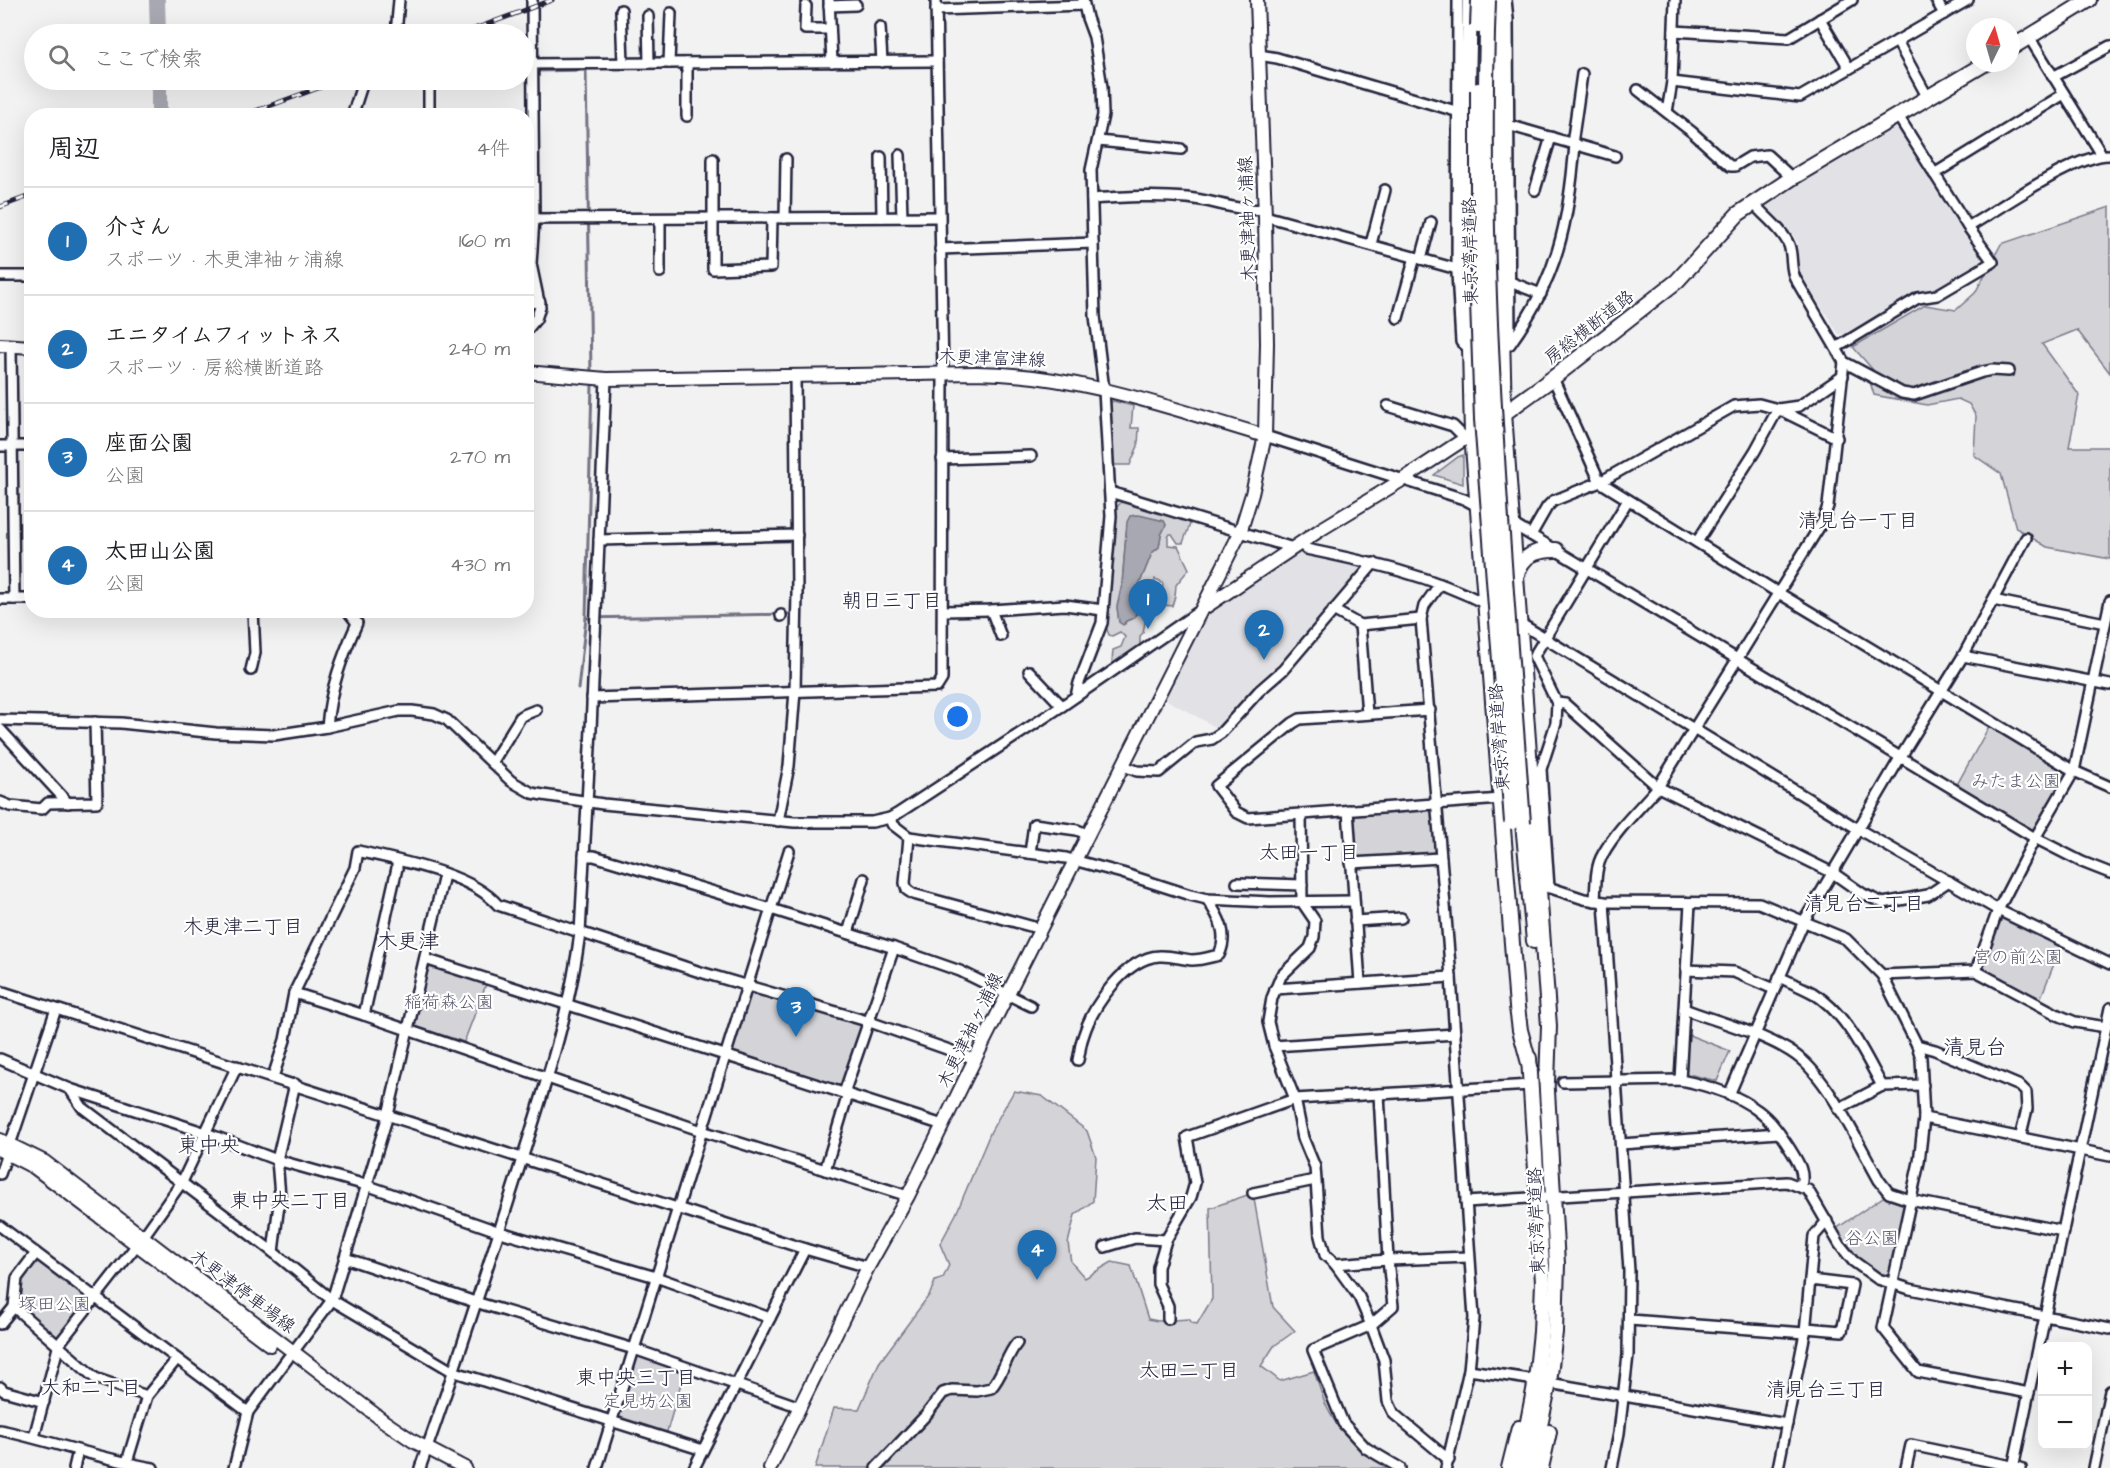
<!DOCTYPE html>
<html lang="ja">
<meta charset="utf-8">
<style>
body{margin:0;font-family:"Architects Daughter","Klee One",sans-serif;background:#f6f6f6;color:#202124}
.controls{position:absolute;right:18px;bottom:18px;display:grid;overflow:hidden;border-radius:12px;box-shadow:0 6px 24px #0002}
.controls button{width:54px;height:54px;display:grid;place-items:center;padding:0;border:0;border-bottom:2px solid #e0e0e0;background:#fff;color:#202124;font:30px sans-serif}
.compass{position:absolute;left:1966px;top:18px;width:54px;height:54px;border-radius:50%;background:#fff;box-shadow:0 6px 24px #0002;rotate:5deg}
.you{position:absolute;left:958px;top:717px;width:21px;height:21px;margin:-15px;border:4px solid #fff;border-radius:50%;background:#1a73e8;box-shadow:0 0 0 9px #1a73e833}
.badge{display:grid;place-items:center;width:39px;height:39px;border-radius:50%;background:#1f6fb2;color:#fff;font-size:20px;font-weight:700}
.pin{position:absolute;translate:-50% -50px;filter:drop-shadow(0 2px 3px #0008)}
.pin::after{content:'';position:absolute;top:32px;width:21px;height:18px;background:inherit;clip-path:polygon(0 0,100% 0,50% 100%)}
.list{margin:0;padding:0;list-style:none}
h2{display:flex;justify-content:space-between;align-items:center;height:78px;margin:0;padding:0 24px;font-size:26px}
h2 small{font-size:20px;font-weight:400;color:#757577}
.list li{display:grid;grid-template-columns:39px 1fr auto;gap:18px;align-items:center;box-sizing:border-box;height:108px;padding:0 24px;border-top:2px solid #e0e0e0}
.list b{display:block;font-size:22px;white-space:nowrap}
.list p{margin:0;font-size:20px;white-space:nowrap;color:#757577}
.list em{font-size:20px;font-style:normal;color:#757577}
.icon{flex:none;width:33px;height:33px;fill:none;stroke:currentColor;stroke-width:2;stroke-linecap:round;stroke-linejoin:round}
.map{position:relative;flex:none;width:2110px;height:1468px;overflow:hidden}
.search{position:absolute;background:#fff;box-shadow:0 6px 24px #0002;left:24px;top:24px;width:510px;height:66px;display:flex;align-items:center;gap:15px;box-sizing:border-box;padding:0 21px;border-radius:33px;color:#757577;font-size:22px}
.panel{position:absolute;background:#fff;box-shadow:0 6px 24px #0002;left:24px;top:108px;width:510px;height:510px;border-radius:24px}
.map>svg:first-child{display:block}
.built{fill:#e2e2e6}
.green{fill:#d3d3d8;stroke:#7a7a8a;stroke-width:1.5;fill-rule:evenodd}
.water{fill:#a8a8b2;stroke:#727282;stroke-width:1.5}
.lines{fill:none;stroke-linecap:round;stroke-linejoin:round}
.stream{stroke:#727282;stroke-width:3}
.river{stroke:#a8a8b2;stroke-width:16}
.minor-casing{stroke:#22223b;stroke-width:14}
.major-casing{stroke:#22223b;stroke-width:16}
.highway-casing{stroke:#22223b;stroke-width:18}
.minor{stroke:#fff;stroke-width:9}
.major{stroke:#fff;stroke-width:12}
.highway{stroke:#fff;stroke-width:14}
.rail-casing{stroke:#22223b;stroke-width:5}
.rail{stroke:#fff;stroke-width:3;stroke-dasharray:9;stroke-linecap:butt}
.highway-bridge-casing{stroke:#22223b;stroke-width:18;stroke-linecap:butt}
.highway-bridge{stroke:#fff;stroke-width:14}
.labels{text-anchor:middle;stroke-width:4.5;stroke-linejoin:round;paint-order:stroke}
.street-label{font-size:18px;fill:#22223b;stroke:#fff}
.park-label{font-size:18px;fill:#57576a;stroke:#fff}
.neighbourhood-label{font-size:20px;fill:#22223b;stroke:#fff}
.quarter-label{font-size:21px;fill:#22223b;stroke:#fff}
</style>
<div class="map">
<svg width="2110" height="1468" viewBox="0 0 2110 1468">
<rect width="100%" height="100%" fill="#f2f2f3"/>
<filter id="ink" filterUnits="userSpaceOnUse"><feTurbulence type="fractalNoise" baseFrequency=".0167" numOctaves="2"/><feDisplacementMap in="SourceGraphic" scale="12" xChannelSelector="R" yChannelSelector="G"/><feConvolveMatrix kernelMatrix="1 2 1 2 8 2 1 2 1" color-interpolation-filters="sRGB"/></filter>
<g filter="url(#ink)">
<g class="built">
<path d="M1898 125 1901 126 1973 241 1981 255V259L1980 264 1932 291 1917 294 1854 332 1845 335 1839 334 1803 279 1798 264V243L1792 233 1778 225 1767 208 1766 203Z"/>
<path d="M1299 547 1368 566 1219 729 1165 699 1205 610Z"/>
</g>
<g class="green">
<path d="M2110 207V373L2077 330 2042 344 2079 395 2069 447H2110V559L2047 547 2016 528 2001 474 1974 455 1976 416 1969 404 1958 399 1927 405 1874 395 1870 382 1873 370 1853 347 1925 305 1956 310 1975 293 2001 244Z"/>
<path d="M1113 401 1133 406 1131 428H1139L1138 446 1130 465H1114L1109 403Z"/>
<path d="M1463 455V484L1434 475 1458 457Z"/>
<path d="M1125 498 1185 517 1190 524 1183 543H1178L1172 534H1170L1168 537V545L1178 546 1189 569 1176 585 1175 596 1172 606 1164 605 1161 599 1163 584 1160 581 1155 579 1154 587 1157 596 1148 607 1143 633 1140 636V648L1116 665 1112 661 1113 650 1121 647 1125 637 1120 632 1112 636 1109 635 1104 622 1113 556 1111 550 1114 510ZM1134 515 1164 521 1166 525 1161 535 1159 547 1152 553 1137 590 1136 598 1138 611 1134 618 1126 621 1125 624 1119 622 1117 607 1122 585 1126 532Z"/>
<path d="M1992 721 2074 771 2035 838 1954 790Z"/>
<path d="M1435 807 1436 854 1359 858 1356 856 1353 817 1354 812Z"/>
<path d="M1998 910 2063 941 2038 1005 1976 971Z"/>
<path d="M429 964 487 982 464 1042 414 1026Z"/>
<path d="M753 991 862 1025 842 1086 732 1053 731 1050 748 994Z"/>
<path d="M1689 1035 1730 1051 1717 1081 1684 1073Z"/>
<path d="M1014 1091 1042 1096 1087 1131 1096 1157 1093 1201 1075 1215 1068 1243 1071 1262 1085 1278 1112 1262 1131 1266 1148 1319 1158 1321 1189 1319 1192 1323 1197 1324 1212 1299 1210 1208 1253 1193 1273 1307 1295 1331 1274 1346 1261 1366 1280 1381 1314 1371C1320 1389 1326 1411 1339 1427 1352 1444 1373 1456 1391 1468H815L834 1408 859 1409 879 1363 930 1294 935 1281 943 1278 949 1265 940 1244 956 1214 991 1131Z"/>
<path d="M1889 1193 1910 1200 1892 1285 1865 1271 1833 1231Z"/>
<path d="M38 1259 89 1300 58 1341 18 1305 22 1279Z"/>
<path d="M635 1355 684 1373 666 1435 615 1420Z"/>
</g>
<path class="water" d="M1139 515 1164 521 1166 525 1161 535 1159 547 1152 553 1137 590 1136 598 1139 606 1134 618 1126 621 1123 625 1119 622 1117 607 1122 585 1127 522 1130 516Z"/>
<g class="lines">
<g class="stream">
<path d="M537 71 586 70 591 373"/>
<path d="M586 618 790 614"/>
<path d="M578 689 586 618 592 384"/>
</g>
<g class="river">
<path d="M157 0 158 34"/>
<path d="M159 80V116"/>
</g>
<defs>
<g id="minor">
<path d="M829 0 832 62"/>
<path d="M1458 0 1457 273 1461 342 1470 349"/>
<path d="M1936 0 1944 14"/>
<path d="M806 6 805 29H830"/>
<path d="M829 6 856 5"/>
<path d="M621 10 623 63"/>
<path d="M936 10 1083 5"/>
<path d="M648 16 649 63"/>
<path d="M1820 19 1849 68"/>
<path d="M880 27 882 62"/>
<path d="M1674 31 1789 38 1852 0"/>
<path d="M396 34 399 0"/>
<path d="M2029 37 2102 155"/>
<path d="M1897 41 1928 98"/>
<path d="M1259 55 1277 58 1459 112"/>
<path d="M669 63 671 13"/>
<path d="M687 63V116"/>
<path d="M524 64 937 61"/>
<path d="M2053 77 2110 46"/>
<path d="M429 80V116"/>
<path d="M1672 82 1800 97 1968 0"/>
<path d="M1638 90 1692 132 1730 166H1735L1750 157 1767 155 1792 178"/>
<path d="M1667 112 1672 82 1675 0"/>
<path d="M352 116 362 85 367 80"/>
<path d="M1898 116 1968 227C2001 208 2076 154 2110 155"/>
<path d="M1508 125 1615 156"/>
<path d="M1098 141 1181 149"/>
<path d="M1572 144 1582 74"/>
<path d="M900 155 902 217"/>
<path d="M881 157 882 217"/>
<path d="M713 159V269L771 267 772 218"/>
<path d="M1934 174 2064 94"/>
<path d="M1535 190 1551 137"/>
<path d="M1092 199C1124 197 1155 195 1187 198 1213 200 1238 212 1265 209"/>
<path d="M1755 205C1765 217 1783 230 1789 245 1793 256 1790 268 1795 278L1844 362 1902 393 1914 395 1982 372 1992 370 2009 371"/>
<path d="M1265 216 1457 269"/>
<path d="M785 218 786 159"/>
<path d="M526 219 939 217"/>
<path d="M1371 244 1385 190"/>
<path d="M940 249 1093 243"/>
<path d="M1421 259 1431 222"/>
<path d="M660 272V219"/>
<path d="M0 276H32"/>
<path d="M1510 282 1541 294"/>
<path d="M526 303 540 302"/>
<path d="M1398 318 1415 257"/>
<path d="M526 331 536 319 540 307 531 264 534 219 532 0"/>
<path d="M1510 344C1557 279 1569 223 1575 144"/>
<path d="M11 346 14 599"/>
<path d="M1836 348 1918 298 1937 295 1993 262 1968 227"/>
<path d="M1502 350 1510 344 1508 19 1506 0"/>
<path d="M1553 378 1600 482 1777 592 2074 771 2110 787"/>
<path d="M1388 406 1453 426 1465 438"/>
<path d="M1265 436 1464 499 1481 508"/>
<path d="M0 446H32"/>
<path d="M942 459 1031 456"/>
<path d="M1110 492 1293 548"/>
<path d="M1509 522 2035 838 2082 862 2110 873"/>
<path d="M1531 535 1547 507 1553 501 1600 482 1734 406 1759 404 1778 409 1837 438"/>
<path d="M599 540 797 535"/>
<path d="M1697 542 1755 451 1778 409 1799 406 1843 376"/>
<path d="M1301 543 1306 549C1369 562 1430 575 1488 605"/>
<path d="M1440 584 1424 606 1421 619 1451 977"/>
<path d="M0 599H32"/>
<path d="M1993 600 2105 623"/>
<path d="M991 610 1001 636"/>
<path d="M1333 610 1360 625 1421 619"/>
<path d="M943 611 991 610 1065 605 1103 610"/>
<path d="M781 615V616"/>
<path d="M1518 622 1858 829 1998 910 2110 964"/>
<path d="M1360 625 1367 714"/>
<path d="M1963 656 2110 685"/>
<path d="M251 670 255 653 253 610"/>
<path d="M1029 671 1062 706"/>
<path d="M1076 696 1079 683 1102 623 1111 516 1104 390 1095 316 1091 170 1103 115 1102 87 1094 37 1087 18 1083 0"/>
<path d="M592 698 937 687 942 679 943 373 936 0"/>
<path d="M1557 703 1565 704 1658 787 1833 873 1863 894 1883 903 1928 895 1949 881"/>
<path d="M1430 710 1300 719 1293 723 1216 786 1236 812 1248 818 1501 799"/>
<path d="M0 720 121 723 216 733 274 735 327 727 399 711H412L434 714 447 720 511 781 532 793 543 795 603 804 794 822H872L890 818 897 814 1062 706 1201 610"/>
<path d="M327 727C330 689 342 657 357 623L347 610"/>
<path d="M0 729 68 803"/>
<path d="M492 763 521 716 536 710"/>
<path d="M1124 766 1137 771 1159 772 1196 742 1212 739 1221 733 1259 691 1283 670 1374 563"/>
<path d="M0 802 10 806 42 809 48 803 97 802 95 722"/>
<path d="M1348 810 1360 983"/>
<path d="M1301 814 1302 902 1315 921 1314 937 1310 948 1281 976 1272 998 1268 1022 1274 1046 1295 1099 1303 1138 1315 1167 1320 1236 1325 1255 1335 1264 1359 1297 1371 1325 1384 1360 1388 1401 1394 1414 1449 1460"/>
<path d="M890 818 892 824 909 837 1066 858 1122 873 1190 895 1207 899 1270 902 1353 901"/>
<path d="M778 821 789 766 795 691 797 593 795 376"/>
<path d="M909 837 905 883 907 890 913 894 1041 929"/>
<path d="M1030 853 1034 824 1077 830 1089 835"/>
<path d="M584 856H594L771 909 894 948 960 971 1031 1006"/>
<path d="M1351 863 1441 858"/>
<path d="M1237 883 1302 885"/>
<path d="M1539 884 1584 899 1604 902 1759 903 1846 939 1882 975 1917 1045 1921 1058 1924 1118 1919 1162 1883 1328 1918 1372 2029 1393"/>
<path d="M1549 888 1541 769 1556 723 1557 703 1534 656 1628 500"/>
<path d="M1595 901C1596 885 1595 867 1603 854 1617 829 1640 808 1658 787L1823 521 1828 506 1844 362"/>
<path d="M1604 902 1629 1271 1628 1355 1619 1433 1612 1468"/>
<path d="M1355 921 1401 918"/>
<path d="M848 933 864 879"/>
<path d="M425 959 943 1125"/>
<path d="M1686 970 1734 972 1774 989"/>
<path d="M1976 971 1998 910 2035 838 2074 771 2110 601"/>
<path d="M1882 975 1976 971 2058 1015 2075 1022 2106 1027"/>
<path d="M1779 977C1790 982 1802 987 1813 993 1846 1013 1864 1053 1882 1086"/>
<path d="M1275 989 1451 977 1474 1318 1469 1370 1446 1468"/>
<path d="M0 991 805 1249 868 1267"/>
<path d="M294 993 364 1015 702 1131 908 1196"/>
<path d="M1684 1009C1718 1022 1774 1036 1802 1060 1832 1086 1859 1145 1879 1180L1889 1193 1910 1200 2063 1231"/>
<path d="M364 1015 397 868V861"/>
<path d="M1917 1045 1935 1050 2020 1086 2026 1092 2027 1109 2020 1138"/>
<path d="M1274 1046 1455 1034"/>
<path d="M0 1059 70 1089 206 1133 277 1160 366 1185 500 1232 656 1277 770 1318"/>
<path d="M1078 1060C1080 1053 1080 1045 1083 1037 1092 1007 1125 958 1159 956 1170 955 1181 959 1192 960 1201 960 1210 957 1219 955 1229 934 1219 917 1207 899"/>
<path d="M273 1077 285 1040 294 993 355 868 358 851C400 861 470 873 498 905L697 971 867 1021 975 1059"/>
<path d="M1680 1080 1690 903"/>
<path d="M1563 1082 1680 1080C1706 1085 1736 1094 1757 1110 1771 1120 1781 1135 1790 1149 1798 1162 1805 1171 1801 1187"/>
<path d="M70 1089 82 1107 273 1252 332 1300 452 1371 703 1450"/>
<path d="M844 1093 894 948"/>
<path d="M1379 1094 1388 1260 1393 1306 1371 1325 1313 1350 1343 1423 1366 1448 1400 1468"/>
<path d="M1729 1095 1804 921 1900 758 1963 656 2026 538"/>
<path d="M1838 1109 1882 1086 1923 1085"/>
<path d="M1924 1118 2110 1156"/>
<path d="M1621 1144 1779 1133"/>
<path d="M825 1170 848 1094"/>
<path d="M0 1174 56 1009"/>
<path d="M1253 1193 1315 1180"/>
<path d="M1466 1202 1787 1182 1808 1190 1840 1245 1853 1261 1878 1279 1910 1289 2110 1329"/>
<path d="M0 1226 248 1412"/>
<path d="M1105 1247 1135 1238 1166 1240"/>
<path d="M273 1252 280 1196 277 1160 295 1084"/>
<path d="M345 1258 475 1302 634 1349 800 1407"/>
<path d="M1335 1264 1388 1260 1469 1257"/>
<path d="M14 1307 95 1378 147 1396"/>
<path d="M1168 1319V1306L1158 1284V1267L1166 1240 1191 1197 1195 1183 1187 1137 1295 1099 1531 1085"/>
<path d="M1630 1320 1805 1333"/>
<path d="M0 1324 14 1307 17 1278 36 1253"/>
<path d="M1806 1328 1842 1331 1852 1285 1810 1280"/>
<path d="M293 1352 332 1300 388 1115 444 875"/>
<path d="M1469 1370 1529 1379"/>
<path d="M1549 1383 1787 1424"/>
<path d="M0 1387 4 1391 44 1402"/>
<path d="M0 1430C51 1441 101 1459 153 1468"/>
<path d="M34 1437 59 1344 143 1237 182 1182 237 1066"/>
<path d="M127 1462 147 1396 177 1359"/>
<path d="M74 1468 78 1451"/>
<path d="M234 1468 248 1412 288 1358"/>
<path d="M420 1468C456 1367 489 1264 521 1162 545 1086 570 1012 580 933L591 729 606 379"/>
<path d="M597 1468 789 851"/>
<path d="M694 1468 805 1249"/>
<path d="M876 1468 926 1415 943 1393 952 1390 977 1391 991 1388C1003 1375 1006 1356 1017 1343"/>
<path d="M1778 1468 1805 1333 1814 1236 1827 1221"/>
<path d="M1906 1468 1911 1445 2021 1468"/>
<path d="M2013 1468 2110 1008"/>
<path d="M2094 1468 2110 1391"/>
</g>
<g id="major">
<path d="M0 345 32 347"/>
<path d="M526 372 606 379 976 373C1076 374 1171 408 1265 436"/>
<path d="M1204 608 1323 528 1402 480 1472 434"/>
<path d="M0 1140 45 1162 385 1422 413 1441 465 1468"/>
<path d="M0 1150 35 1168 51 1180 270 1345"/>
<path d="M770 1468 868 1267 908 1196 975 1059 1240 533 1252 494 1265 436 1267 343 1265 216 1257 0"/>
</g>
<g id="highway">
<path d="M1470 0 1466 176 1472 434 1517 1007 1520 1030 1530 1067"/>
<path d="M1499 0 1498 177 1504 413 1549 1026 1547 1082"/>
<path d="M2011 48 2089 0"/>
<path d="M1499 417 1553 378 1677 281 1738 214 1792 178 1986 63"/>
<path d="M1517 575C1522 554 1537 550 1556 550"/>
<path d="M1523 823 1534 941"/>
<path d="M1509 1468 1519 1428"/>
<path d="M1519 1468 1536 1380 1541 1332 1543 1282 1529 1058"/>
<path d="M1531 1468 1549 1383 1555 1332 1557 1264 1546 1074"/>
<path d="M1541 1468 1549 1432"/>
</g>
</defs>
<use href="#minor" class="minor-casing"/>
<use href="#major" class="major-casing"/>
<use href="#highway" class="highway-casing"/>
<use href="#minor" class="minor"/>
<use href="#major" class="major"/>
<use href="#highway" class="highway"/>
<defs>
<g id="rail">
<path d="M461 34 552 0"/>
<path d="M242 116 340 80"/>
<path d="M0 207 32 195"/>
</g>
</defs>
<use href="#rail" class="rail-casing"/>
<use href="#rail" class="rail"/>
<defs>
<g id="highway-bridge">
<path d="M1488 0C1478 275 1503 549 1523 823"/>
<path d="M1478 26 1479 0"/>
<path d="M1478 90V302L1482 419 1512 822"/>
</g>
</defs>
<use href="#highway-bridge" class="highway-bridge-casing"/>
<use href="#highway-bridge" class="highway-bridge"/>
</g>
</g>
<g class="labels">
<g class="street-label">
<text transform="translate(1247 219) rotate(-92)" y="6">木更津袖ヶ浦線</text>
<text transform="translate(1470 251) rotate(-91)" y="6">東京湾岸道路</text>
<text transform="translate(1589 327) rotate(-38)" y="6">房総横断道路</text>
<text transform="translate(992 358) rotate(2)" y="6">木更津富津線</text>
<text transform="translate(1499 737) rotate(-94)" y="6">東京湾岸道路</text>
<text transform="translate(970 1030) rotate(-64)" y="6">木更津袖ヶ浦線</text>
<text transform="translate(1536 1221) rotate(-92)" y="6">東京湾岸道路</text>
<text transform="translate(243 1291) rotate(37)" y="6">木更津停車場線</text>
</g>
<g class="park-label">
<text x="2016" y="787">みたま公園</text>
<text x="2018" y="963">宮の前公園</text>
<text x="449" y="1008">稲荷森公園</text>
<text x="1872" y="1244">谷公園</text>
<text x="55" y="1310">塚田公園</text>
<text x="648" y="1407">定見坊公園</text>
</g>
<g class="neighbourhood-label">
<text x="1858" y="527">清見台一丁目</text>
<text x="892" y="607">朝日三丁目</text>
<text x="1309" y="859">太田一丁目</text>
<text x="1864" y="910">清見台二丁目</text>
<text x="243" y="933">木更津二丁目</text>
<text x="290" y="1207">東中央二丁目</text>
<text x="1189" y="1377">太田二丁目</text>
<text x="636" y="1384">東中央三丁目</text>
<text x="91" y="1394">大和二丁目</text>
<text x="1826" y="1396">清見台三丁目</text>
</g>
<g class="quarter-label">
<text x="408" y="948">木更津</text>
<text x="1975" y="1054">清見台</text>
<text x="209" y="1152">東中央</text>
<text x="1167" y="1210">太田</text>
</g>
</g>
</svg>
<div class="controls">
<button>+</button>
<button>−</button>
</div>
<svg class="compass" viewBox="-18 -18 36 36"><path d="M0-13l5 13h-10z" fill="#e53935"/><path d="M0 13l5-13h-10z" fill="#757577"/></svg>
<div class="you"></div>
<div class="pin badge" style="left:1148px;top:629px">1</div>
<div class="pin badge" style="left:1264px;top:660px">2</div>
<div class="pin badge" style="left:796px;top:1037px">3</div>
<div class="pin badge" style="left:1037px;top:1280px">4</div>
<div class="search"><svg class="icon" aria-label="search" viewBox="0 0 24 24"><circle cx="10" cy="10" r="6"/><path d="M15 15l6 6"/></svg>ここで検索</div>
<section class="panel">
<h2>周辺<small>4件</small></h2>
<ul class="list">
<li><span class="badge">1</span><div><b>介さん</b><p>スポーツ · 木更津袖ヶ浦線</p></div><em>160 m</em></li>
<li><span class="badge">2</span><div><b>エニタイムフィットネス</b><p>スポーツ · 房総横断道路</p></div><em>240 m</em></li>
<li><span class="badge">3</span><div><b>座面公園</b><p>公園</p></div><em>270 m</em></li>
<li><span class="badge">4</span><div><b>太田山公園</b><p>公園</p></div><em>430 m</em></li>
</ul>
</section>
</div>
